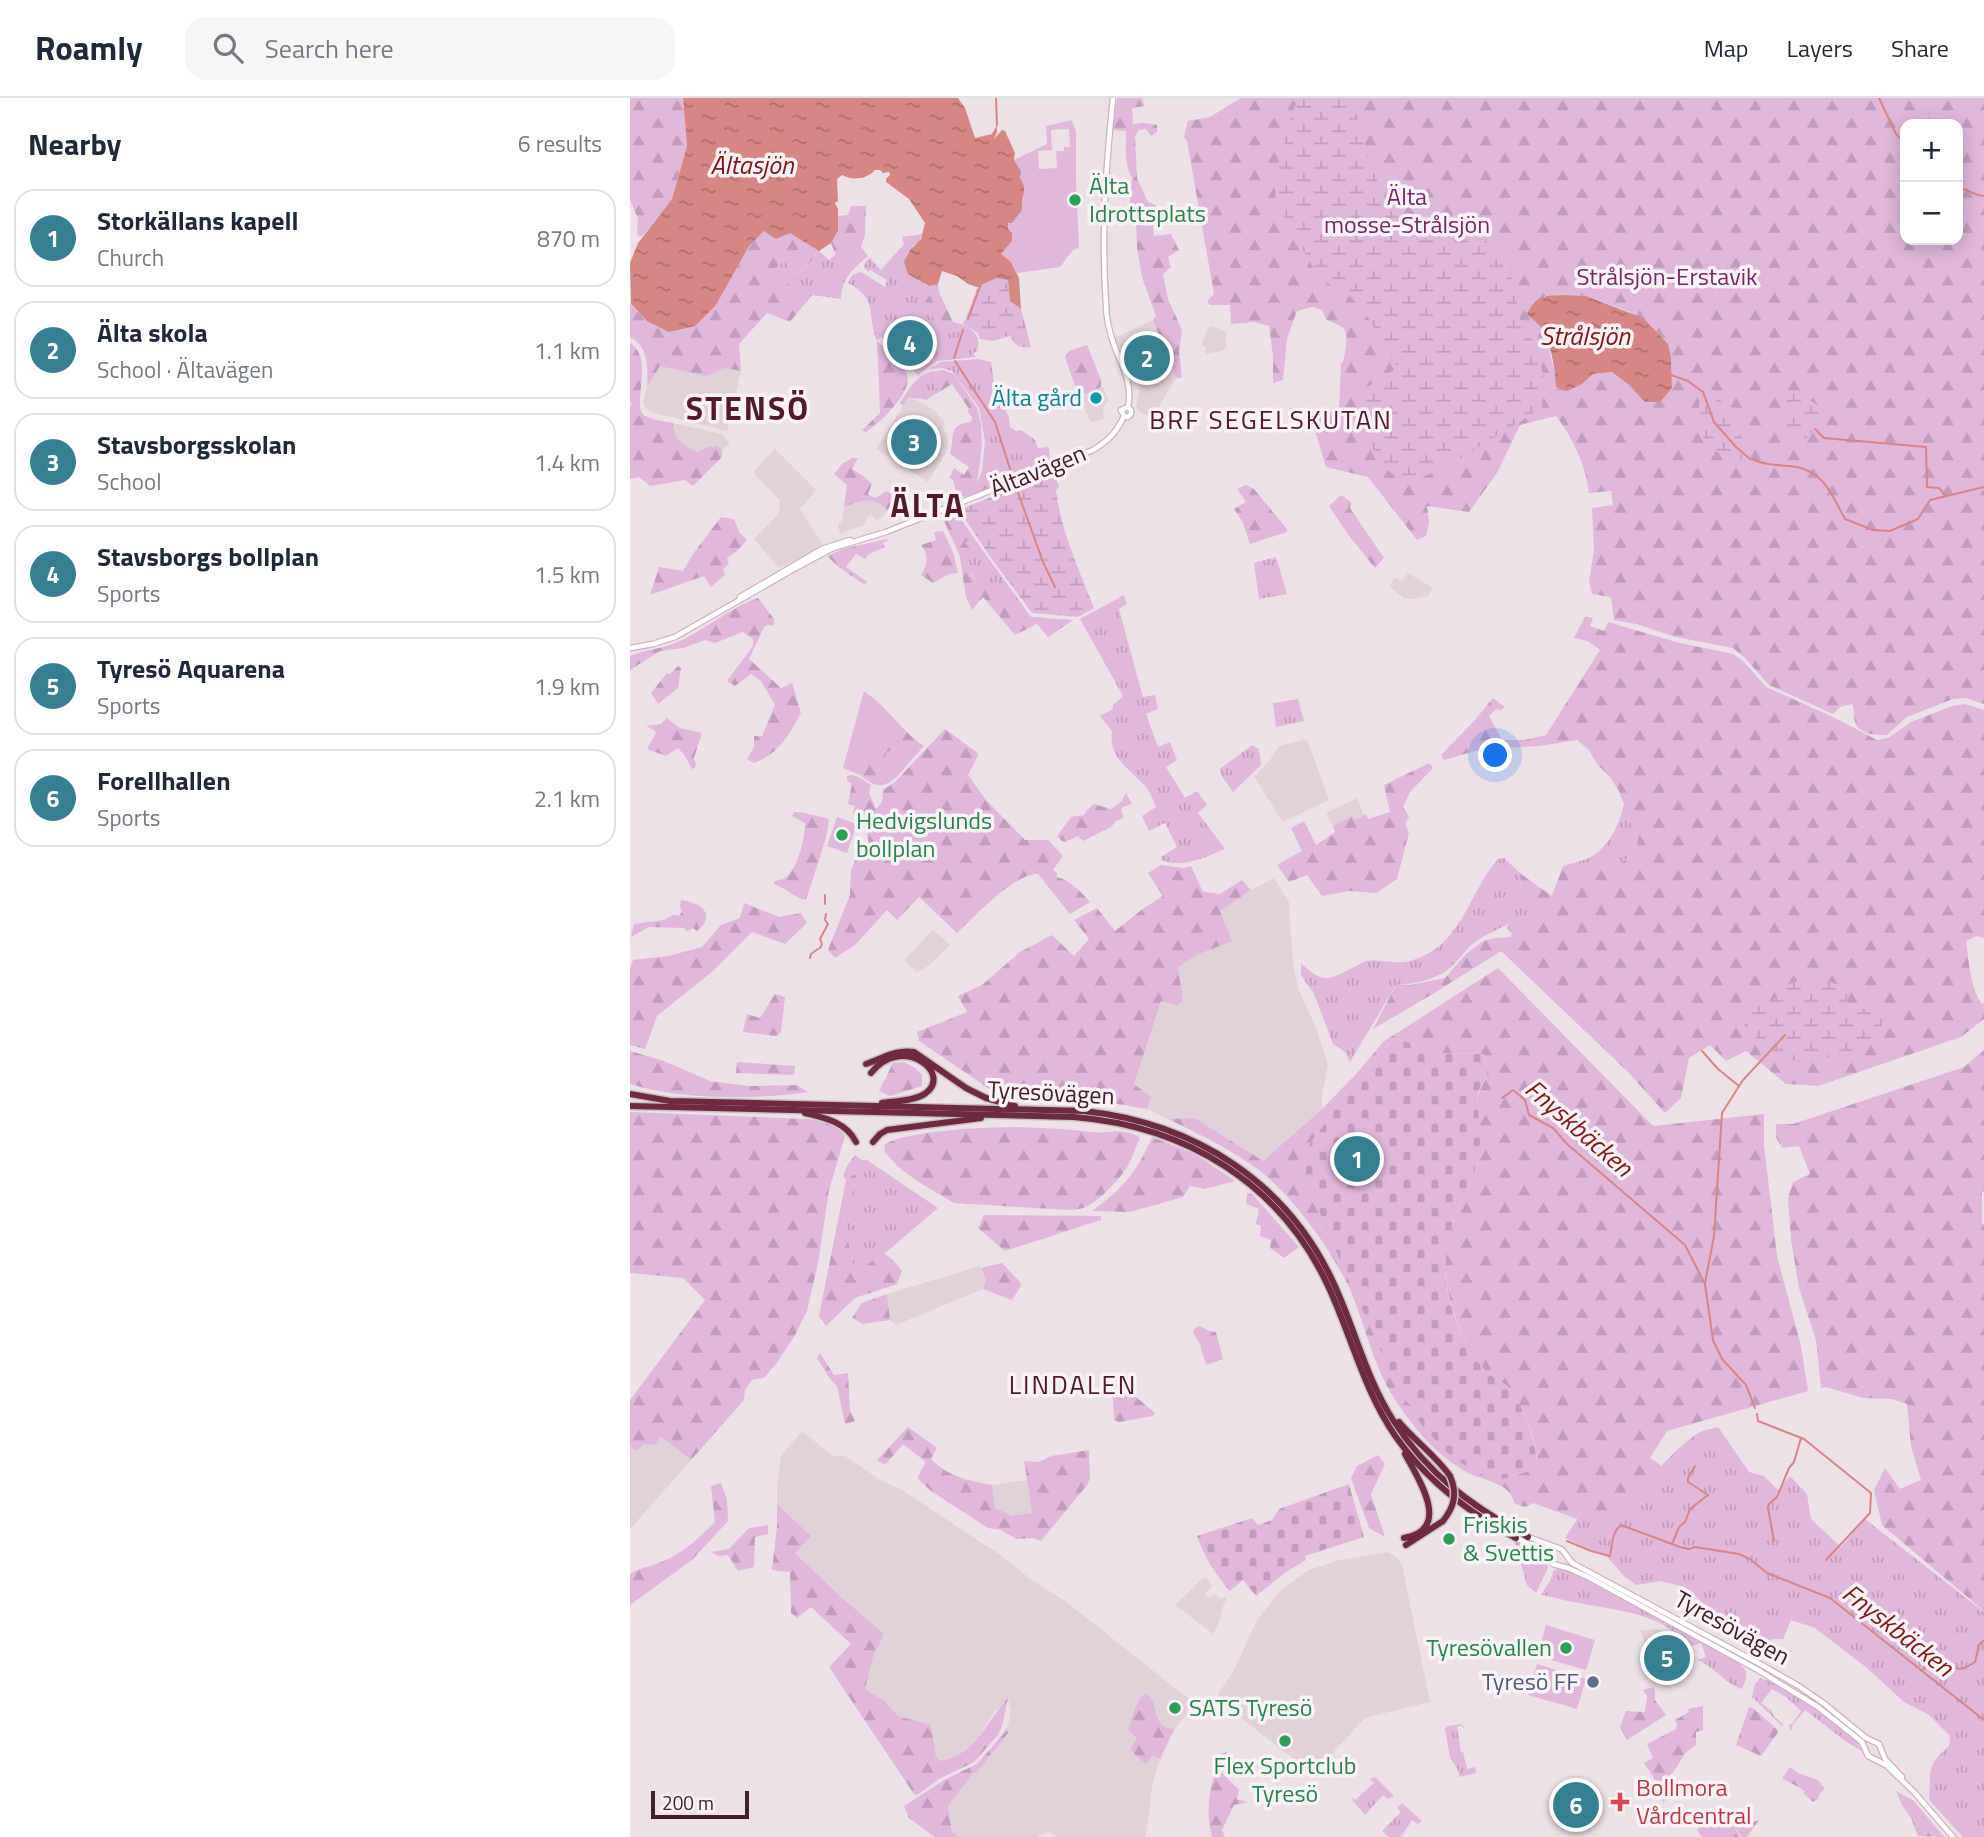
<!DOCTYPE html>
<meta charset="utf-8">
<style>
body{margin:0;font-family:"Titillium Web",sans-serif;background:#f6f6f7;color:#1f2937}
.controls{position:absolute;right:21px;top:21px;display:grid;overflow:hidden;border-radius:14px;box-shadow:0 4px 18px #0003}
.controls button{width:63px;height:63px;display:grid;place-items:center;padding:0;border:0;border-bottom:2px solid #e0e1e3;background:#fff;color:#1f2937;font:35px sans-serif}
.scale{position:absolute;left:21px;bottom:18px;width:98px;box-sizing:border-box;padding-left:7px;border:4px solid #3f202c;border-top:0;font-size:19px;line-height:24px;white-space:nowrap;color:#3f202c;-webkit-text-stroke:5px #f9f2f6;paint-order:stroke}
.you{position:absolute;left:866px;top:658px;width:24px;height:24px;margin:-18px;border:5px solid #fff;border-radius:50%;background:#1a73e8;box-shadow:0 0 0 10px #1a73e833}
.badge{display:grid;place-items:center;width:46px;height:46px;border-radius:50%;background:#357f90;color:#fff;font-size:23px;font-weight:700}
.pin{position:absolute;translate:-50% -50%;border:4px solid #fff;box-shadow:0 2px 7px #0006}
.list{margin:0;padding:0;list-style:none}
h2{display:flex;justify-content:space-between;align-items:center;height:91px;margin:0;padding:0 28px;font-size:30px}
h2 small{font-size:23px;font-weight:400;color:#747a83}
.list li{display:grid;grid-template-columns:46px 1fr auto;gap:21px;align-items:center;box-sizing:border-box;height:98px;margin:0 14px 14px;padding:0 14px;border:2px solid #e0e1e3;border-radius:21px}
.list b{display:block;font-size:26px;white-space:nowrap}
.list p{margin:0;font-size:23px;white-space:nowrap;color:#747a83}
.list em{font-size:23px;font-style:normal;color:#747a83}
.icon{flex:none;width:38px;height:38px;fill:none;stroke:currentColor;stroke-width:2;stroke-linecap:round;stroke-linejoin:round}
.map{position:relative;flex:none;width:1354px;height:1739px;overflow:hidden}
header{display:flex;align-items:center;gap:42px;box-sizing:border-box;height:98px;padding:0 35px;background:#fff;border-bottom:2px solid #e0e1e3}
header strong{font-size:33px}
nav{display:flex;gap:38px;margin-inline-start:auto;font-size:24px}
.search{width:490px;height:63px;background:#f6f6f7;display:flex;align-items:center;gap:18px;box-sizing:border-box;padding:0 24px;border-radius:21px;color:#747a83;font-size:26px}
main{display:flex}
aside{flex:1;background:#fff}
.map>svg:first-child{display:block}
.built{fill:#e1d2da}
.grass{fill:url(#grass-tufts)}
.forest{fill:url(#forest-firs);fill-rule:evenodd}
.wetland{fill:url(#wetland-marsh)}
.cemetery{fill:url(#cemetery-stones)}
.garden{fill:#dfb8da;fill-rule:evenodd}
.water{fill:url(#water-ripples)}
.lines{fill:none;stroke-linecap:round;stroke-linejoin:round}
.stream{stroke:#d68685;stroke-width:2}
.secondary-casing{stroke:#cdb3c0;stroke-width:7}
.motorway-casing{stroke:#c9c1c4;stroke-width:9}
.secondary{stroke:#fff;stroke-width:4.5}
.motorway{stroke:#6d2a40;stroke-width:6}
.motorway-bridge-casing{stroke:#c9c1c4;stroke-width:9;stroke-linecap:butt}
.motorway-bridge{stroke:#6d2a40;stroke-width:6}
.leisure-dot{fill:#2e9e5b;stroke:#f9f2f6;stroke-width:2.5}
.culture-dot{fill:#0f9aa8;stroke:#f9f2f6;stroke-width:2.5}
.service-dot{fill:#5c6f8a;stroke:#f9f2f6;stroke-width:2.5}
.health-dot{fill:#e0444e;stroke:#f9f2f6;stroke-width:2.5}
.labels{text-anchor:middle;stroke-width:7;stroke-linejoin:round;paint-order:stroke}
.leisure-label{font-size:24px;fill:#27864d;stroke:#f9f2f6;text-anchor:start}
.park-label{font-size:24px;fill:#782764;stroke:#f9f2f6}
.culture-label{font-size:24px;fill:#0d838f;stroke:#f9f2f6;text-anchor:end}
.street-label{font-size:24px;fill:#3f202c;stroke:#f9f2f6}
.service-label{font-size:24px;fill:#4e5e75;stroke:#f9f2f6;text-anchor:end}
.health-label{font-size:24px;fill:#be3a42;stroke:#f9f2f6;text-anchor:start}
.water-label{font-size:26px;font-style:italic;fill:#7f1916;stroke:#f9f2f6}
.neighbourhood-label{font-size:26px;letter-spacing:2px;fill:#521a2f;stroke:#f9f2f6}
.district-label{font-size:32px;font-weight:bold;letter-spacing:2px;fill:#521a2f;stroke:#f9f2f6}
</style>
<header>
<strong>Roamly</strong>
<div class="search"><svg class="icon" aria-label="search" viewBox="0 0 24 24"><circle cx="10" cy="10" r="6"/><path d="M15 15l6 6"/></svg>Search here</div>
<nav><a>Map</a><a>Layers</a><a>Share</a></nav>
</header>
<main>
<aside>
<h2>Nearby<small>6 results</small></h2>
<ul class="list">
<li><span class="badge">1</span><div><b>Storkällans kapell</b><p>Church</p></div><em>870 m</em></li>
<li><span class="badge">2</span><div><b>Älta skola</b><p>School · Ältavägen</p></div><em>1.1 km</em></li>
<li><span class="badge">3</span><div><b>Stavsborgsskolan</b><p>School</p></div><em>1.4 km</em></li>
<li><span class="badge">4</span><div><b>Stavsborgs bollplan</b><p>Sports</p></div><em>1.5 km</em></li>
<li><span class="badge">5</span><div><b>Tyresö Aquarena</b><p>Sports</p></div><em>1.9 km</em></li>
<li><span class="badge">6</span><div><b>Forellhallen</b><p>Sports</p></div><em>2.1 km</em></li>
</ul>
</aside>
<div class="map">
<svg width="1354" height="1739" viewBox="0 0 1354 1739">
<defs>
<pattern id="grass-tufts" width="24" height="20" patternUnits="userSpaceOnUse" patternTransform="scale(1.75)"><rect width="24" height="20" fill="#dfb8da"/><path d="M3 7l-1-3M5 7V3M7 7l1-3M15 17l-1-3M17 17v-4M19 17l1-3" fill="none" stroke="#c09ebb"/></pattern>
<pattern id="forest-firs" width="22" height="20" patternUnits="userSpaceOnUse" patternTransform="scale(1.75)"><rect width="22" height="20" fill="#dfb8da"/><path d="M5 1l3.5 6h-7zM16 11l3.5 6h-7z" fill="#c09ebb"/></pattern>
<pattern id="wetland-marsh" width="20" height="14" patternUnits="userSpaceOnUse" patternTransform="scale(1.75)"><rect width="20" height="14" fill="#dfb8da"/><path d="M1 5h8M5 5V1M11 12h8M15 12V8" fill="none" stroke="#c09ebb"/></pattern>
<pattern id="cemetery-stones" width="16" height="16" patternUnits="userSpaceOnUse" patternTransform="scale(1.75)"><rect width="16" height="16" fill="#dfb8da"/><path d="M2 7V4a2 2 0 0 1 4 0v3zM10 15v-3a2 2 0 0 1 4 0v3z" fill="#c09ebb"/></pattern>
<pattern id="water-ripples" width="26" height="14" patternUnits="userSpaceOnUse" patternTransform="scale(1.75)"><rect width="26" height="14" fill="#d68685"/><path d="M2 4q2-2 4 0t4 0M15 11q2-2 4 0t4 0" fill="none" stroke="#af6d6d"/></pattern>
</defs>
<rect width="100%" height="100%" fill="#ede1e8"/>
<g class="built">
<path d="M523 222 546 280 523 319 510 314 506 310 510 289 485 240Z"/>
<path d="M583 228 596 234V250L592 253 576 256 575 248H571L578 230Z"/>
<path d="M30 267 77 278 94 270 111 273 97 333 21 314 16 310 13 305 17 289Z"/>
<path d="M471 289H473L479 302 473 310 474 321 461 324 449 300Z"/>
<path d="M279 299 295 306 307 315 315 325 313 330 318 338V350L315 356 298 384 246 351Z"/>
<path d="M43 325 92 336 100 345 92 352 87 348 78 349 68 354 61 352 50 344 43 334Z"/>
<path d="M145 351 186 392 170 411 194 448 149 470 124 441 149 415 150 402 127 379 124 373Z"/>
<path d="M240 401 250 405 257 412 253 419 246 422 242 417 238 418 234 427 210 436 208 426 212 423 214 409Z"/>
<path d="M778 475 803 490 798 498 784 501 774 500 759 488 765 480 772 483Z"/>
<path d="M677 641 699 702 653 724 624 679 640 662 649 648Z"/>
<path d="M727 700 734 717 725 722 722 718 703 728 696 715Z"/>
<path d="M644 780 659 804 663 865 669 892 686 930 698 967 692 998V1011L633 1063 565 1020 538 1021 517 1011 521 999 504 986 531 902 547 869 567 857 601 843 590 813 621 792Z"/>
<path d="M303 832 320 847 301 866 287 875 274 862Z"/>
<path d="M350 1168 356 1181 353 1191 266 1227 260 1222 257 1196Z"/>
<path d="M172 1333 203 1358H215L252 1383 269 1390 372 1458 403 1483 434 1502 564 1605 544 1633 528 1667 522 1689 516 1739H425L419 1734 407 1737 410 1739H330L322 1734 318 1708 378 1628 381 1613 378 1601 364 1614 346 1644 325 1658 310 1663 306 1660 301 1627 268 1618 253 1602 235 1591 243 1559 254 1536 210 1498 165 1455 147 1406V1387L151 1358Z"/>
<path d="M31 1339 61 1362 0 1431V1348L7 1353 14 1346Z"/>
<path d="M397 1382 402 1416 382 1419 365 1411 362 1387Z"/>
<path d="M758 1454 768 1460 772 1467 800 1604 735 1620 683 1676 590 1604 588 1596 604 1572 627 1522 651 1492 679 1472 709 1462Z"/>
<path d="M573 1480H577L583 1488 575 1496 579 1500 585 1496 591 1501 594 1499 597 1501 594 1505 587 1530 583 1536 545 1507Z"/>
<path d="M1029 1531 1050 1544 1055 1565 1026 1576 1010 1532Z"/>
</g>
<g class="grass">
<path d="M292 136 289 144 282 148 295 187 299 188 308 186 309 194 301 195 295 203 311 234C319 238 327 233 334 227 345 234 351 239 347 253L343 256 346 259 307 263 288 277 286 275 310 251 273 214 247 243C236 215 249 202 218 185L222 177 231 174 255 189 257 182 240 172 238 174 234 169 236 163 240 160 251 172 274 146 272 139Z"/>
<path d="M189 153 199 162 206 156 204 153H207L228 160 230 165C218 176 211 185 211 201L182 197 170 188 159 187 147 171 151 165H157L163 177C175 173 181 164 189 153Z"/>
<path d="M349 261 361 264 365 292 379 319 380 329 386 333 391 332 405 342 408 350 419 349 420 360 346 388 352 373 355 343 349 310 322 273 312 270 299 271 311 264Z"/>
<path d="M307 273 304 284 309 294 296 302C289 299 285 302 279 299L273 308 270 305C280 290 288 274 307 273Z"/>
<path d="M338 443H346L401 519 366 486 367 491C352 486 339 482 340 464L330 460V458H337L335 445Z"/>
<path d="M646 459 657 496 629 501 624 465Z"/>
<path d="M494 497 497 506 489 511 513 599 525 597 528 611 516 616 528 649 540 644 547 662 536 669 555 700 567 693 577 707 568 715 595 751C576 759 552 771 532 762L531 759 547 749 535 725 519 733 512 718 526 709C523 702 520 694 516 689 500 671 478 660 482 633L470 618 483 611V607L493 598 450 521Z"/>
<path d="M668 601 674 623 646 629 643 605Z"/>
<path d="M622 647 629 651 631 667 603 694 591 677 590 671Z"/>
<path d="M994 706 1008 742 1005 756 992 764 962 772 933 768C942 765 953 763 961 759 980 747 989 727 994 706Z"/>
<path d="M874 760 891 776 890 788 912 814 909 825 896 827 886 822C873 829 859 835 846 843 837 850 831 859 823 867 810 881 784 886 766 887L720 964 715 954 703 946 684 896 671 877V865C692 885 697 883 722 870 727 868 732 864 737 863 751 861 766 867 780 863 832 849 837 797 868 761Z"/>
<path d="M225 1057 232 1062H237L308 1110 254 1156 245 1161 234 1169 223 1168 213 1116 233 1071 216 1082 213 1078 217 1068Z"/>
<path d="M1088 1329 1119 1374 1134 1378 1148 1392 1160 1378 1177 1396 1181 1421 1211 1449 1235 1421 1354 1514V1739H1333L1299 1702C1301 1672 1296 1668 1319 1648L1320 1638 1299 1617 1274 1604 1237 1570 1185 1530 1161 1522 1153 1541H1143L1136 1547 1123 1542 1114 1529 1103 1531 1055 1489 1031 1483 1006 1487 995 1479 977 1459 935 1440 951 1415 984 1425C1005 1399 1039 1354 1067 1336 1073 1332 1081 1331 1088 1329Z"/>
<path d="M884 1442 912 1453 918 1458V1470L906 1495 897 1487Z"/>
<path d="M931 1469 1010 1510 1109 1565 1116 1573V1581L1112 1591C1095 1586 1084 1568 1067 1562L1076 1559 1071 1545 1058 1549C1038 1518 993 1513 960 1507 944 1505 928 1500 911 1497L921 1481 923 1473Z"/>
<path d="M1130 1580 1139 1583C1161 1596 1225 1630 1232 1653L1218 1645 1175 1612 1162 1628V1633L1158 1628 1163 1625 1171 1613 1156 1599 1142 1591 1131 1605 1139 1611H1141L1144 1619 1153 1626 1152 1628 1122 1599 1125 1586Z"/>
<path d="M832 1626 835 1630H833L832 1627 827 1629 831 1654H833L837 1671 845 1669 846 1675 830 1679 827 1670 820 1660 815 1631 817 1628Z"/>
<path d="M745 1679 764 1698 758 1701 753 1697 735 1717 723 1703 721 1698 725 1702 744 1685 740 1681Z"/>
<path d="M772 1705 792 1723 788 1726 782 1722 771 1739H759L752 1733 771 1714 767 1710Z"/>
</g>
<g class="forest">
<path d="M0 0H53L57 48 42 101 14 136 10 139 7 136 8 121 0 101Z"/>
<path d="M487 0H512L514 8 502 10 503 26 514 25 527 27V34L521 38 516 31 509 32 505 38 507 80 518 104 526 107 528 113C523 122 522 129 524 138L541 136 549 152 538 159 541 169 533 176 538 201 552 232 549 253 552 280H546L523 222 526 218 512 179 507 150 506 127 499 115 502 80C494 67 496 49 496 33L483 32Z"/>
<path d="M611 0H1354V606L1336 600 1323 601 1277 619 1257 637C1246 637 1229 637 1225 624 1223 618 1225 612 1222 606L1210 609 1203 616 1139 587 1115 560 1103 550 1046 539 1006 526 984 522 981 499 962 496 959 484 964 452 962 410 983 407 981 393 959 395C956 368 943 340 926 318L890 327 867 375 839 414 797 408 799 424 796 438 787 442 738 379 696 369 681 319 709 311 711 265 713 264C715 256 720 235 712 229 708 226 700 224 696 221L692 212 682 209 667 213 657 241 653 282 643 285V258L639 228 624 224 601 226 600 207H580L577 203 584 196 557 43 554 39 558 23 580 19ZM1275 26H1328V142H1275ZM934 197 956 198 1000 214 1025 234 1038 246 1041 259 1042 291 1015 304 999 287 982 274 963 276 952 286 926 279 916 239 911 228 914 198Z"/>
<path d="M221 108H236L235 137 231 149 238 158 230 165 228 160 204 153 201 145 208 133V118L218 117Z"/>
<path d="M134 133 160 135 189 153C181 164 175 172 163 177L157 165H151L147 170 159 187 170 188 182 197 160 224 137 215 109 246 111 273 94 270 77 278 30 268 17 289C18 270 19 249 0 239V206L17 223 86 207 119 147Z"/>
<path d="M309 194 323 224 334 227C327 233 319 238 311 235L295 203 301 195Z"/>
<path d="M247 243C257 253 272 262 277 277 283 294 250 325 236 334L232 332 250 315Z"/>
<path d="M0 245C26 262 0 307 15 318 23 322 34 323 43 325 43 340 54 349 68 354L78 349 87 348 92 352V359L63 388 55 382 20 388 9 379 0 381V307L2 306 0 303Z"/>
<path d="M457 247 471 282V289L449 299 435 259 439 253Z"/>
<path d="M313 272 324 276 347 310C356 338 350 360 347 387L420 360 440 359 439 361 339 398 328 399 323 382 319 380 324 370 334 377 339 369 320 356C325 339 317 326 341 324L342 319 337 313 339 311 322 286 309 294 304 284 307 273Z"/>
<path d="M222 360H228L222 371 236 380 242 386 238 396 240 398 246 400 256 393 261 396 263 407 257 412C242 397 233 403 214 409L217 387 204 376 212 366Z"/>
<path d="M616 387 624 391 657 431V434L620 446 613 425 604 411 616 404 607 391Z"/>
<path d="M711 397 721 404 720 410 754 460 745 470 717 435 699 408Z"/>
<path d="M315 417 331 421 346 443H338L335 445 342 452 337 458H330L314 423Z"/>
<path d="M91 419 104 421 109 434 117 442 108 452 97 460 99 465 93 472 95 477 81 489 74 478 20 497 29 469 53 473 63 456Z"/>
<path d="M313 433 323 454 328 475 319 476 303 485 291 477C298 466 299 457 291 447L306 442 304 434Z"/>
<path d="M257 441 258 442 253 445 255 449 239 456 235 461 226 456 216 469 237 484 235 487 210 470 197 458 213 451Z"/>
<path d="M330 460 340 464 341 476 345 481 366 491V483H371L401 519 443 522 418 539 407 526 385 537 353 499 342 512 336 499Z"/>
<path d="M128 500 144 521V528L138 527 134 529 119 561 151 590 162 585 171 615C158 638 150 655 124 665L117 661 124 649V638H132L145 607 131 583 121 576 105 588 97 583 123 548V541L113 534 85 545 75 542 53 550 30 553 0 572V558C14 552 29 551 43 546 73 534 97 511 128 500Z"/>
<path d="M955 519 963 520 960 528 974 533 978 524 1046 544 1103 556 1113 563 1136 589 1203 619 1247 642 1258 640 1281 624 1322 608 1335 606 1354 612V840L1347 838 1336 843C1339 863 1340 889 1352 906L1354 905V921L1331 939 1188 988 1156 986 1116 953 1096 963 1080 947 1059 960 1051 1000 1035 1015 997 973 871 853 801 897 743 931 766 887H780L815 880 835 857 853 843 865 840 880 839 882 836 877 830 878 827 886 821 896 827 909 824 912 814 890 788 891 776 922 798 933 768 962 772 992 764 1005 756 1008 742 988 691 979 678 967 666 959 652 947 642 910 648 852 651 814 662 811 657 844 623 863 600 875 609 871 612 866 611 859 618 872 642H894L916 637 970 552 958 543 944 540Z"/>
<path d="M48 568 51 570 48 590 28 606 21 595 37 575 40 576Z"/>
<path d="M37 620 50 630 72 635 64 660 66 667 65 670 62 671 55 658 48 650 36 658 17 651 26 635 24 632 16 628 31 626Z"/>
<path d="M272 629 283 640 294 648 282 661 268 648 257 655 243 686 230 677 236 659 264 641Z"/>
<path d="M315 631 349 656 338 677 356 702 395 742H418L433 758 423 772 427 775V779C441 783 450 793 460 804L440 816 408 776C385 775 344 819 327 835L289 799 267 822 257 812 225 847 205 860 198 852 220 797 221 772 226 761 239 748 234 713 227 720 223 714 225 708 218 706 222 685 217 683V678C226 675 234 683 241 687L239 695 246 711 252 704 253 692 265 684Z"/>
<path d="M797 666H800L803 670 780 694 773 709 779 719 775 726 779 734 767 781 746 795 719 793 692 798 677 777 659 784 647 767 672 753 661 730 674 723 686 747 705 734 703 728 722 718 725 722 736 716 738 721 760 714 754 687Z"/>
<path d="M496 695 502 706 493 709 491 712 494 719 486 723 481 729 453 743 448 738 435 744 432 743 427 738 441 719 454 717 457 712 464 706 481 711 491 704Z"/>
<path d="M164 714C176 714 186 718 199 721L196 740 176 802C164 800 156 790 144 786V783C146 783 153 781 155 780 168 771 175 740 175 725L162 718Z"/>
<path d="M531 767 553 770 561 768 573 794 590 796 612 782 621 792 590 813 602 843 567 857 548 869 553 903 547 907 531 903 504 986 521 999 517 1011 470 1003 421 1001 361 992 289 943 287 934 337 914 328 898 352 887 390 854 422 837 444 858 459 841 444 822 467 810 485 833 514 810 533 798 518 775Z"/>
<path d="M51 802C70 804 88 816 67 833L63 830 56 834 54 830 19 829 1 839 4 826 34 822 43 817 49 818 52 813 50 809Z"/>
<path d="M114 805 149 819 171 815 177 825 155 846 122 834 84 872 27 918 15 951 0 947V870L3 862 38 858 72 849 91 827 110 820Z"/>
<path d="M868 870 1023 1028 1134 1016V1047L1147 1158 1171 1248 1178 1293 1037 1333 1020 1360 1032 1368 984 1426 951 1415 947 1421 903 1405 895 1409 884 1405C880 1384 854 1383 838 1375 820 1365 802 1350 789 1334 774 1316 758 1294 749 1271 739 1247 732 1221 722 1196 703 1153 661 1094 622 1067 596 1049 567 1035 538 1021L565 1020 633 1063 692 1011 727 975 753 944ZM764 940 812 955 854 956 859 977C836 1003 854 1031 847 1063 842 1086 829 1105 822 1127 817 1140 816 1155 815 1169 815 1200 835 1254 858 1275 866 1282 878 1286 883 1295 898 1317 906 1344 908 1370L870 1382 675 1079 677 1050 719 991Z"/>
<path d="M145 896 155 899 151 934 146 938 113 934 117 916 130 920Z"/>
<path d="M1354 952V1093L1352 1094V1125L1354 1127V1513L1252 1427 1244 1392 1255 1370 1270 1391 1291 1382 1281 1348 1277 1306 1262 1301 1233 1300 1196 1289 1191 1290 1186 1242 1169 1190 1161 1142 1158 1100 1163 1084 1180 1076 1169 1048 1152 1050 1146 1039V1026H1163L1334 969Z"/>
<path d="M0 953 34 963 80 983 118 988 167 987 178 994C127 1002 50 1002 0 986Z"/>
<path d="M107 964 165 968 164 977 106 975Z"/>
<path d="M274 964 285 970 292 977V988L260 998 249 993 263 965Z"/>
<path d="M0 1014 177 1021C193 1024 205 1025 215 1038L199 1092 188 1165 177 1213 164 1239 146 1266 134 1280 122 1282 115 1292 114 1302 61 1362 31 1339 24 1347 14 1346 7 1353 0 1348V1302L75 1202 53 1180 0 1175Z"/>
<path d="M388 1029C413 1030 437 1031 461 1034 478 1036 495 1029 510 1040 506 1048 503 1058 499 1066 491 1080 465 1109 449 1111 445 1112 442 1111 438 1112L324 1105 287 1083 268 1069 255 1054 254 1047C277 1032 358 1029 388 1029Z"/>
<path d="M522 1039 565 1056 605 1083 575 1091 560 1088 553 1099 500 1114 462 1113C493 1090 506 1076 522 1039Z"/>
<path d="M234 1070 213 1116 223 1168 234 1169 250 1157 255 1156 263 1162 272 1173 267 1186 225 1200 196 1228 189 1218 216 1082Z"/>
<path d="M617 1095 622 1096 669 1149 654 1160 640 1150 641 1142 630 1138 631 1128 626 1126 629 1111 616 1106Z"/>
<path d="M354 1117 471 1118V1122L375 1153 348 1130Z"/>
<path d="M372 1165 390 1184 391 1188 382 1202 353 1191 356 1181 351 1170Z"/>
<path d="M257 1196 260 1222 233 1226 222 1220 232 1205Z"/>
<path d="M570 1228 579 1233 586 1234 593 1261 576 1267 570 1246 563 1234 565 1230Z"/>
<path d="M190 1255 204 1277 218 1275 220 1312 225 1323 215 1326 207 1288 200 1281 187 1260Z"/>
<path d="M485 1281 525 1315 523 1318 489 1324 484 1322 482 1283Z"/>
<path d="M278 1329 307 1350 301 1361C317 1378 339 1383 362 1387L365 1410 382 1418 402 1415 394 1363 409 1364 421 1358 459 1352 460 1381 457 1387 411 1443 403 1440 386 1441 371 1432 358 1430 301 1393 287 1380 296 1364 273 1346 255 1367 247 1362Z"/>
<path d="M748 1357 755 1366 741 1396 755 1439 739 1430 721 1380 727 1368Z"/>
<path d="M91 1385 97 1401 98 1423 62 1462 0 1507V1476C9 1470 16 1470 26 1466 50 1458 68 1441 85 1424L81 1388Z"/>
<path d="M147 1406 181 1438 165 1455 210 1498 254 1536 243 1559 235 1591 253 1602 268 1618 301 1627 306 1659 310 1663C348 1655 355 1625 378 1600L372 1628 368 1637 344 1664 309 1681 287 1697 284 1696 199 1569 221 1546 181 1509 167 1520 161 1515 160 1474 142 1472 147 1428Z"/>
<path d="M138 1427V1436L125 1439 124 1469 108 1473 98 1457 88 1458 81 1454 99 1451 119 1430Z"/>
<path d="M1023 1589 1025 1592V1602L1036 1617 997 1642 990 1629 996 1613 1015 1614 1017 1598 1013 1592Z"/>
<path d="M515 1595C532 1606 519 1629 544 1631L530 1660 522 1658 516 1666 500 1652 507 1640 498 1632C503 1619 504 1605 515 1595Z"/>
<path d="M1073 1608V1632L1066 1634V1647L1055 1655 1045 1672 1032 1685V1691L1039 1700 1033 1704 1026 1683 1014 1665 1023 1660 1017 1646 1046 1631 1047 1627 1045 1622 1059 1614 1058 1611Z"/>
<path d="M1119 1609 1123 1610 1149 1633 1131 1658 1106 1647Z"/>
<path d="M377 1632 379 1634 346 1675 344 1674 318 1708 322 1734 330 1739H305L279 1720 274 1708 316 1681 347 1666Z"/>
<path d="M596 1654 598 1656 593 1659 588 1671 609 1692 607 1701 618 1704 604 1707 592 1732 595 1739H582C574 1711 581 1683 591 1656Z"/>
<path d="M1160 1669 1168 1675 1188 1682 1195 1691 1190 1695 1188 1701 1183 1704 1173 1695 1175 1693 1152 1680Z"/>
<path d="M1266 1693 1284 1703 1314 1739 1288 1738 1281 1720 1272 1707Z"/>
<path d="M1080 1718 1113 1728 1129 1722 1117 1739H1111L1104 1728 1109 1739H1072L1067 1731Z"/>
</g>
<g class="wetland">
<path d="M675 0 715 1 727 17 737 56 758 111 797 141H830L866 146 879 165 891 226 906 248 915 284 912 310 819 367 791 380 771 383 748 364 732 322 726 296 767 270 736 216 718 196 690 181 645 104 646 69 656 52 653 37 665 8Z"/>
<path d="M366 180 378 182 380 203 391 211 401 249C389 250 385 248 380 238L363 243 350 241 348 235 333 226C338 218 346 190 349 187 353 184 361 182 366 180Z"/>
<path d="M1168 294 1190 309C1189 327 1184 333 1171 345L1161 341 1153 330 1160 316 1155 306 1158 297Z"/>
<path d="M1083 298 1103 310C1107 331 1117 341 1111 363 1100 361 1083 354 1076 344 1071 336 1069 313 1069 304Z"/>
<path d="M424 374 429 389 426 392C431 433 449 472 464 510L448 519 402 515 361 460 329 412Z"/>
<path d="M1182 879 1210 887 1221 894 1217 901 1220 911 1228 913 1239 909 1252 919V934L1231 945 1218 956 1172 964 1156 962 1130 944 1114 927 1112 914 1143 902 1159 886Z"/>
</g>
<g class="cemetery">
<path d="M764 940 812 955 854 956 859 977C842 996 848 1007 850 1031 851 1042 849 1052 847 1063 842 1086 829 1105 822 1127 817 1140 816 1155 815 1169 814 1200 835 1254 858 1275 866 1282 878 1286 883 1295 898 1317 905 1344 908 1370L870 1382 848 1375 823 1360 793 1329 766 1286 716 1176 675 1079 677 1050 719 991Z"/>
<path d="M719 1386 734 1439 675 1458 676 1462 656 1474 626 1498 613 1482 600 1493C585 1476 575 1460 567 1438L622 1420 628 1427 642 1422 649 1411Z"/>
</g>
<g class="garden">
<path d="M442 22 446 33V83L449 149 442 153 430 169 387 175 381 164 371 156 378 148 377 127 391 107 394 99 389 70 384 62 417 46 416 28ZM439 31 440 49H434V53H426L427 70 409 71 408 53 422 52 421 32Z"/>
<path d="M273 214 310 251 286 275 250 238Z"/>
<path d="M234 593 248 604 272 629 264 641 236 659 230 677 213 670Z"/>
<path d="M268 648 282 661C272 672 261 692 243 686L257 655Z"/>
<path d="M207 719 227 726 217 755 197 748Z"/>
<path d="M916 1527 965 1542 956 1572 907 1558Z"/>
<path d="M907 1566 956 1581 947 1611 898 1597Z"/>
</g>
<g class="water">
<path d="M53 0H328L335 10 345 40 362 36 367 27V34L364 41 372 32 375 33 385 55 384 62 391 73 390 80C399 93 390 101 392 112L382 125H378V131L382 135V143L371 156 381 164 389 180 391 211 380 203 378 182 366 180 347 189 338 186 327 178 312 173 308 186 299 188 278 176 274 164 280 152 291 141 295 125 279 101 256 84V81L260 77 259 74 253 75 250 72H245C237 81 222 83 212 77L207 81 208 103 205 105 208 111V133L201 145 189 153 160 135 146 141 134 133 119 148 86 207 65 228 39 234 17 223 1 206 0 165 8 145 42 101 57 48Z"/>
<path d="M934 197 956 198 1013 220 1038 246 1041 259 1042 290 1030 304H1015L999 287 982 274 963 276 952 286 937 293 926 289C926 274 920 239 910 228 906 223 901 221 897 216 907 196 914 198 934 197Z"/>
</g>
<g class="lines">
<g class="stream">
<path d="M366 0 367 27"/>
<path d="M1249 0 1266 36 1275 45"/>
<path d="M1328 89 1348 97 1354 98"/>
<path d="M338 221 351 186"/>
<path d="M324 260 333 232"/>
<path d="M325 263 365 324 383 380"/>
<path d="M1041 277 1058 283 1073 294 1084 324 1106 349 1120 361"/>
<path d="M1185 331 1194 340 1296 349 1297 389 1309 390 1316 398"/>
<path d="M1122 361C1134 367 1146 367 1160 368 1193 371 1201 395 1215 421L1243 432 1260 433 1288 421 1300 402 1354 389"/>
<path d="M386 389 413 464 425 489"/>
<path d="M195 797V806"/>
<path d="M190 850 192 846 190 841 198 826 195 822 196 816"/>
<path d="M180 860 181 856 188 851"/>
<path d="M1072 953 1088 971 1109 988"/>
<path d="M872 1000 883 992 895 1002 899 1017 923 1030 937 1046 1055 1147 1075 1186 1083 1242 1092 1261 1116 1287 1125 1310"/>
<path d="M1075 1185 1084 1138 1092 1015 1113 982 1155 937"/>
<path d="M1127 1316 1128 1323 1174 1341 1241 1395 1240 1415 1196 1462"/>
<path d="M937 1443 961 1453 980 1458C982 1447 982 1434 991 1427L1050 1449 1059 1451 1065 1449 1109 1456 1120 1461 1137 1475 1200 1500 1354 1622"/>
<path d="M1144 1443 1138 1410 1139 1406 1147 1399 1159 1370 1164 1364 1171 1340"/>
<path d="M1042 1446 1049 1429 1055 1424 1060 1411 1078 1397 1058 1384V1380L1065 1368"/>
<path d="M1292 1572C1309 1562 1310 1560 1328 1571L1335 1570 1345 1564 1349 1547 1353 1543"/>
</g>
<defs>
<g id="secondary">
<path d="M483 0C476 68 471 136 476 205 476 219 479 233 484 247 492 268 503 286 498 309"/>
<path d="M494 318 498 319 501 316V312L498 309"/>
<path d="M110 499 192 451 220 442"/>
<path d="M0 550 23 546 45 539 162 472 203 450 256 434 463 352C478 343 487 334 494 318L491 312 498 309"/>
<path d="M898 1439 931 1451C937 1455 937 1462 944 1466L1130 1566 1167 1587 1192 1604 1236 1640 1249 1646 1255 1661 1272 1679"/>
<path d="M886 1440 916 1454 923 1466 938 1470 960 1480 1128 1572 1188 1609 1232 1644 1238 1658 1256 1667 1284 1694 1323 1739"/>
</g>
<g id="motorway">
<path d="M236 966C253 960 266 951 284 954L336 990 356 1000 385 1008"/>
<path d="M241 975C271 936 323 974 296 995 285 1003 265 1003 252 1005"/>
<path d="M0 996 40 1003 454 1013C564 1025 657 1083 704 1186 725 1231 736 1280 763 1322 798 1377 843 1409 898 1439"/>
<path d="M0 1008 444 1019C556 1028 651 1085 699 1190 722 1240 734 1293 766 1339 797 1383 839 1415 886 1440"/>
<path d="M175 1015C195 1020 216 1024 226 1044"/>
<path d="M243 1044 250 1036 257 1032 351 1020"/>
<path d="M769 1324C785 1343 806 1358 820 1378"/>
<path d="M774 1440C823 1432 788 1380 775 1356"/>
<path d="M776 1447 813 1423"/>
</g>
</defs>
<use href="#secondary" class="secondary-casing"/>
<use href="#motorway" class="motorway-casing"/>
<use href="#secondary" class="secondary"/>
<use href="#motorway" class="motorway"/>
<defs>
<path id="motorway-bridge" d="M813 1423C824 1409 828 1396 820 1378"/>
</defs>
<use href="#motorway-bridge" class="motorway-bridge-casing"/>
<use href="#motorway-bridge" class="motorway-bridge"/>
</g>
<g class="leisure-dot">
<circle cx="445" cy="102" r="7"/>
<circle cx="212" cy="737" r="7"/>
<circle cx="819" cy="1441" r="7"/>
<circle cx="936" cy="1550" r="7"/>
<circle cx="545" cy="1610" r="7"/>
<circle cx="655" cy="1643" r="7"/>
</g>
<circle class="culture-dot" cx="466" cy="300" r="7"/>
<circle class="service-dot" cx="963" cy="1584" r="7"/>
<path class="health-dot" d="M986.5 1693.5h7v7h7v7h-7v7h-7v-7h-7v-7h7z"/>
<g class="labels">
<g class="leisure-label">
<text x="459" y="96">Älta<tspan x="459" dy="28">Idrottsplats</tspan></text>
<text x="226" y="731">Hedvigslunds<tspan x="226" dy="28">bollplan</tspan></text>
<text x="833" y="1435">Friskis<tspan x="833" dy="28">&amp; Svettis</tspan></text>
<text x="922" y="1558" text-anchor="end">Tyresövallen</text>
<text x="559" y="1618">SATS Tyresö</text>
<text x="655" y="1676" text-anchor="middle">Flex Sportclub<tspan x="655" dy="28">Tyresö</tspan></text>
</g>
<g class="park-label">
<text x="777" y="107">Älta<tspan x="777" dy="28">mosse-Strålsjön</tspan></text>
<text x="1037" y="187">Strålsjön-Erstavik</text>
</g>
<g class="culture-label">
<text x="452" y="308">Älta gård</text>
</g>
<g class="street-label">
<text transform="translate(408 373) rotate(-22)" y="8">Ältavägen</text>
<text transform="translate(421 995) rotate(3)" y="8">Tyresövägen</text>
<text transform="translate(1102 1530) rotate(29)" y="8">Tyresövägen</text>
</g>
<g class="service-label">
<text x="949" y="1592">Tyresö FF</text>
</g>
<g class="health-label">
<text x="1006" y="1698">Bollmora<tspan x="1006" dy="28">Vårdcentral</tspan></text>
</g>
<g class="water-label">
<text x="122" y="76">Ältasjön</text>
<text x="955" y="247">Strålsjön</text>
<text transform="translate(949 1030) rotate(41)" y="9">Fnyskbäcken</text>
<text transform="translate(1268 1532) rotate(38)" y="9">Fnyskbäcken</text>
</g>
<g class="neighbourhood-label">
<text x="641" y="331">BRF SEGELSKUTAN</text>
<text x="443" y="1296">LINDALEN</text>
</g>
<g class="district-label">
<text x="118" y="322">STENSÖ</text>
<text x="298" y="419">ÄLTA</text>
</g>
</g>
</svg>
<div class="controls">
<button>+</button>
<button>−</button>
</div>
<div class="scale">200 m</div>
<div class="you"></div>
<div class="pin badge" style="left:727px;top:1061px">1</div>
<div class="pin badge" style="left:517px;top:260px">2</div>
<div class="pin badge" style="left:284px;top:344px">3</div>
<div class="pin badge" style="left:280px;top:245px">4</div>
<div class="pin badge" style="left:1037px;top:1560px">5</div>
<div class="pin badge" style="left:946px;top:1707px">6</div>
</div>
</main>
